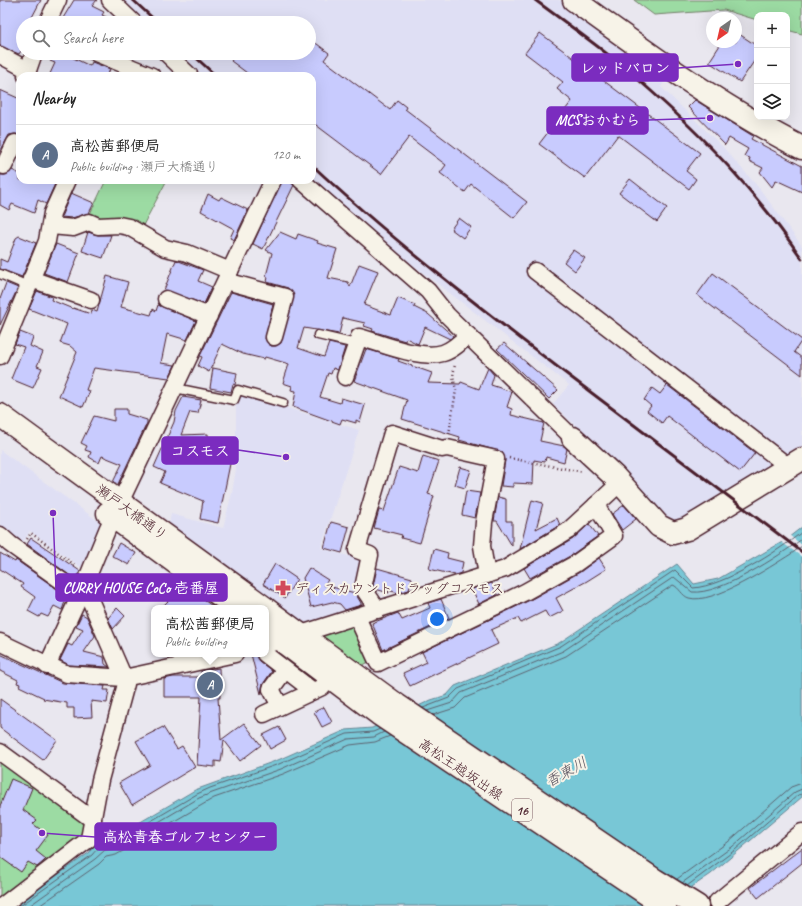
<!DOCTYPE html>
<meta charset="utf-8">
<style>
body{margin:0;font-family:Caveat,"Klee One",sans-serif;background:#f6f6f6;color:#222}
.controls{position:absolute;right:12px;top:12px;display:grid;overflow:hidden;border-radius:8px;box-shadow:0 4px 16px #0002}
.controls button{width:36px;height:36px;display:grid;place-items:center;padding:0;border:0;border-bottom:1px solid #e0e0e0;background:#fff;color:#222;font:20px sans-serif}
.compass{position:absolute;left:706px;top:12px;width:36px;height:36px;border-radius:50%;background:#fff;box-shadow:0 4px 16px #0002;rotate:214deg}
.you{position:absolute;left:437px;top:619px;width:14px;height:14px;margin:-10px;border:3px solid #fff;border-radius:50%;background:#1a73e8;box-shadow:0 0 0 6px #1a73e833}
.badge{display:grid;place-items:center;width:26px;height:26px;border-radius:50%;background:#d1495b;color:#fff;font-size:13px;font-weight:700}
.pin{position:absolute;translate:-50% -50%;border:2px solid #fff;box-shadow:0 1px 4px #0006}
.popup{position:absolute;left:151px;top:605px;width:118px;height:52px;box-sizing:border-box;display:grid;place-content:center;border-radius:8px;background:#fff;filter:drop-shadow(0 1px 3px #0005);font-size:13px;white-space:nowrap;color:#767676}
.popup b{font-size:15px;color:#222}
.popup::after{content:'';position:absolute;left:50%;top:100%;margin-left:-8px;border:8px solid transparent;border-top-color:#fff}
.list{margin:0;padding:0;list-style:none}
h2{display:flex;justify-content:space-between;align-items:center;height:52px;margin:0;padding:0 16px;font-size:17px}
h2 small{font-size:13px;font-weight:400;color:#767676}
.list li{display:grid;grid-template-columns:26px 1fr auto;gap:12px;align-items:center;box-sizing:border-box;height:60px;padding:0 16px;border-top:1px solid #e0e0e0}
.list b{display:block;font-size:15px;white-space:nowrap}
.list p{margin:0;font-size:13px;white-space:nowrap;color:#767676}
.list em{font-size:13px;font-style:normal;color:#767676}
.icon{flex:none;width:22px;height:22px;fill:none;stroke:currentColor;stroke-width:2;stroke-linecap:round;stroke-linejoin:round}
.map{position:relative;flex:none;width:802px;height:906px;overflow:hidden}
.search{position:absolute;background:#fff;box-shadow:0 4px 16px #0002;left:16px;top:16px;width:300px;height:44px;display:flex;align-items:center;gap:10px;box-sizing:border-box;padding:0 14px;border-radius:22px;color:#767676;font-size:15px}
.panel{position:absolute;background:#fff;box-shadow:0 4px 16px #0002;left:16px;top:72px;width:300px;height:112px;border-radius:12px}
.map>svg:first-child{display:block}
.built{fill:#dfdff4}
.green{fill:#9cdba3;stroke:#737d67}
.water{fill:#78c7d6;stroke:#668492}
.pier{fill:#e9e7ef}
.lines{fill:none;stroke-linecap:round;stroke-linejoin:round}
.shore{stroke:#5c626f;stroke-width:1}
.building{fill:#c8cbfe;stroke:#4a1f2b}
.lane-casing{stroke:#4a1f2b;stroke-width:11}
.street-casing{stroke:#4a1f2b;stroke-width:19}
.secondary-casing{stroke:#4a1f2b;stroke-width:25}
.primary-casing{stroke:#4a1f2b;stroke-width:25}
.path{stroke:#4a1f2b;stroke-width:2.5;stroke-dasharray:1 3;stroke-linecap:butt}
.lane{stroke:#f7f3e8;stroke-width:8}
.street{stroke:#f7f3e8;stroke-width:16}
.secondary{stroke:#f7f3e8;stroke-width:22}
.primary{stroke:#f7f3e8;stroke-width:22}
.rail{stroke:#4a1f2b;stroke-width:3}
.labels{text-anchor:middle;stroke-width:4;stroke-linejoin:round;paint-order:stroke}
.shield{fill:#f7f3e8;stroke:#7e5f64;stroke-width:1}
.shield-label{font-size:13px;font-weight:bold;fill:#4a1f2b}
.street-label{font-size:14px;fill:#4a1f2b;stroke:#f7f3e8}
.poi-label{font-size:14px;fill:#4a1f2b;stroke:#f7f3e8;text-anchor:start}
.water-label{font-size:15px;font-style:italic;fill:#58515e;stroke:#f7f3e8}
.leader{fill:none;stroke:#7b2cbf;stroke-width:1.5}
.callout-dot{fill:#7b2cbf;stroke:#f7f3e8;stroke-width:1.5}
.callout{fill:#7b2cbf;stroke:#7b2cbf;stroke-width:1.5}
.callout-label{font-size:15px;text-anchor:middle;font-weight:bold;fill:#fff}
</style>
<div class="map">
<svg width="802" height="906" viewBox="0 0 802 906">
<rect width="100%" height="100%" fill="#e9e7ef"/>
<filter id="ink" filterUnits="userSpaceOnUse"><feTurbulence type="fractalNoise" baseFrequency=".025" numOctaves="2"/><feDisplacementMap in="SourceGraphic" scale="8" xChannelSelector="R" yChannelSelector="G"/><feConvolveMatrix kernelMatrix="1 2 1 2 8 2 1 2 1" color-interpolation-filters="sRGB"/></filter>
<g filter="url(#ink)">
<g class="built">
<path d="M123 0H559L666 78 661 87 722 146 759 188 802 246V449L684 524 667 522 616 464 553 404 569 385 408 261 368 229 312 177V76H204L179 53H309V23H147Z"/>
<path d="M245 395 359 430 321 548 365 561 373 607 309 627 169 524 171 514 223 528 232 493 236 469V403L238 396Z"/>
<path d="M0 450 105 526 86 571 30 531 20 547 0 529Z"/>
</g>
<g class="green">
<path d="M634 0H802V34L787 30V15H757V20L724 10 654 15Z"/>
<path d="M106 180H167L140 231 89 219 90 214Z"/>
<path d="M351 626 357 628 369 657 367 663 361 666 321 636Z"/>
<path d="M0 760 81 820 84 828V837L0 902Z"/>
</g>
<path class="water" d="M802 527V797L711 874 664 906H14L90 852 92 847 104 840 108 841 195 790 278 760 346 730 372 728 431 700 447 695 455 686 559 643 677 564 694 584 718 579 784 541Z"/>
<path class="pier" d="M789 535 802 545V557L780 541Z"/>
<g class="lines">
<g class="shore">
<path d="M423 708 449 698 458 689 561 646 675 570 693 588C724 586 777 552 802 532"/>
<path d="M427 711 452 703 461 693 563 651 674 577 692 592C720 595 779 556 802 539"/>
<path d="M433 715 455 708 465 698 566 656 673 585C679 587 682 596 689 598 713 605 770 567 791 554L802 546"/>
<path d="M677 879 728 842 791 787 802 783"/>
<path d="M682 883 732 847 795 792 802 789"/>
<path d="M687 886 735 850 798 795 802 794"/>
<path d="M20 906 92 855C98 847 102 846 110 845L197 794 210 788 279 764 347 734 373 732 380 729"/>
<path d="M29 906 95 859 105 850 113 849 199 798 212 793 281 769 348 739 374 737 384 732"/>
<path d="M39 906 99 864 106 857 116 855 214 798 283 774 350 745 375 742 390 736"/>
</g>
</g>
<g class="building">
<path d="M0 0H41L29 23H23V48L19 54 0 46Z"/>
<path d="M74 0H97L92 6 104 12 102 15 118 23H60Z"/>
<path d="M736 32 757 46V57L740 82 709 62 722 42H736Z"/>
<path d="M540 33 700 153 686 171 696 179 689 189 618 135 585 178 539 144 572 101 557 89 563 82 525 53Z"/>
<path d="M309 38 329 53 324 60 390 110 397 100 406 107 405 109 527 202 514 218 471 184 465 192 440 173 446 165 409 137 381 174 312 122V76H251L231 61 237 53H309Z"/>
<path d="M54 53H63L90 66 92 62 110 69 108 74 112 76H49L55 63 50 61Z"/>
<path d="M0 90 20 99V135L15 134 9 135 0 152Z"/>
<path d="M695 100 753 136 751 139 802 166V192L776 180 772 187 760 172 763 168 749 161 750 158 744 156 748 149 729 138 725 145 688 107Z"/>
<path d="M12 170 20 174V180H47L55 184 46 204 38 200 34 213 12 204 9 210 0 205V175H5Z"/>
<path d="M630 179 667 208 657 222 619 193Z"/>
<path d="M282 180H287L294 185 263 249 253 244Z"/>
<path d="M71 193 94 203 89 213 72 218 61 217Z"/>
<path d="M208 194 219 200 221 197 248 210 234 240 230 238 234 229 201 211Z"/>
<path d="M459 218 471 227 463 238 451 229Z"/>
<path d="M88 232 98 235H111L103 258 82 251Z"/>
<path d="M280 232 296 239 298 234 318 241 317 243 337 249 328 278 348 282 350 287 359 264 378 271 364 305 391 315 398 298 415 305 414 307 428 314 453 336 450 339 425 327 418 344 406 338 405 341 372 331 373 329 364 326 365 323 343 318 339 334 304 328 298 348 324 357 329 343 345 347 338 370 333 368 331 374 328 373 320 397 340 403 341 398 365 405 360 422 356 420V423L342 419 340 424 293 407 296 391 291 390 292 386 283 383 289 364 265 357 264 359 243 354 222 344 209 372 198 366 202 357 200 356 231 292 273 304 265 339 271 346H276L281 343 294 295 288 288 267 282 268 277 266 276 272 253 266 250Z"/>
<path d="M19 236 36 243 22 277 0 269V259L7 262 16 238Z"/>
<path d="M56 244 79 253 68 282 44 273Z"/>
<path d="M573 250 585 258 575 271 564 262Z"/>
<path d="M176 260 203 270 198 281 212 287 204 304 164 290Z"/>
<path d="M713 273 802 340 794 352 802 358V375L697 295Z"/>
<path d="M107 276 128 282 121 307 151 315 153 309 156 311 158 305 196 321 187 340 167 334 161 363 175 365 169 378 94 368 86 390 90 391 83 407 59 396 77 352 70 346 60 343 67 324 29 309 37 291 52 297 51 300 73 309V308L91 314 92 310 97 312Z"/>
<path d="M6 283 18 288 0 325V299Z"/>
<path d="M20 332 33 337 30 346 43 352 37 366 42 368 33 388 11 379 24 347 15 344Z"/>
<path d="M504 343 558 390 549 399 497 349Z"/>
<path d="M366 349 399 359 398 361 432 373 428 383 460 384 461 382 479 389 488 368 494 375 491 385 512 392 507 407 512 409 511 415 544 423 540 441 564 446 567 449 564 462 546 457 545 462 534 460 533 484 513 483V487L501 486 505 460 502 452 459 440 460 437 402 419 407 400 354 381Z"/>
<path d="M213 368 237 373 235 385 233 384 231 392 210 388Z"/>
<path d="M667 385 755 453 740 472 667 416 662 423 647 411 651 406 644 400 652 388 660 394Z"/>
<path d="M183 397 201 400 198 413 190 412 181 435 208 434 209 449 232 454 218 523 200 519 203 501 160 483 165 472 154 467 174 422 176 411Z"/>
<path d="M114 409H127V414L147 420V423L118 484 113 482 122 464 102 456 99 463 89 457 91 452 85 450 87 446 81 443 94 416 114 421Z"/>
<path d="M423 456 439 461 428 494 434 496 420 543 401 538 402 535 374 528 379 510 384 511 399 467 418 473Z"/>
<path d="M460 467 471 470 465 488 455 485Z"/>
<path d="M466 491 480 493 475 518 462 515Z"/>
<path d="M498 497 506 499V521H512V546L497 521H494Z"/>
<path d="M532 500 543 503 536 529 557 518 560 525 520 549Z"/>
<path d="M624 505 636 519 622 530 612 514Z"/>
<path d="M331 522 349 527 342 553 324 548Z"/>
<path d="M589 524 598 536 570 556 530 578 524 568 573 539Z"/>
<path d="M31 538 80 571 76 580 27 544Z"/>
<path d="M119 543 136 553 129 565 112 556Z"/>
<path d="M434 549 448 553 447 558 463 562 461 573 455 575 429 569Z"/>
<path d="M0 553 15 562 16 560 67 596 62 610 54 606 48 617 41 614 39 617 28 611 35 597 21 587 23 584 0 569Z"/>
<path d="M599 558 606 569 587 581 556 598 563 611 549 618 545 611 521 623 518 618 491 630 498 644 410 686 403 673 427 662 422 652 530 600 580 572Z"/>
<path d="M275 564 297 579 285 598 263 584Z"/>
<path d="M309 568 328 580 324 585 355 593 361 603V605L345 610 340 604 332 602 311 607 303 578Z"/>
<path d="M377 568 412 578 409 590 399 593 387 590 389 593 375 589 373 586Z"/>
<path d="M168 576 187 588 215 608H161L170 599 158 591Z"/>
<path d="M492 583 497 595 479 604 472 589Z"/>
<path d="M441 599 449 618 383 650 372 623 398 613 402 620 430 608 428 603Z"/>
<path d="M117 608 125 616 113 629 108 618Z"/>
<path d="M82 614 87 617 95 636 84 652 104 657 105 664 109 667 69 665 60 660 68 644 72 646 83 629 76 626Z"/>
<path d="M0 654 63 683 105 686 104 690H109L107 703 91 701 92 717 74 718V708H67V703L43 699 44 698 19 686 20 684 17 683 18 680 0 671Z"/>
<path d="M251 654H256L259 661 272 671 263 684 261 694Z"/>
<path d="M219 668 220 698H218L221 740 244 723 261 745 240 761 224 740 221 762 215 761V767L197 765 201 697H164V679L173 677H201V671Z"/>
<path d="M0 699 57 740 43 760 0 728Z"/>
<path d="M324 707 332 722 322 727 314 712Z"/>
<path d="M163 727 177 749 182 746 195 767 132 805 119 783 150 765 136 741Z"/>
<path d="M279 727 286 740 270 749 263 735Z"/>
<path d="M11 779 32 788 23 810 37 820 33 824 48 835 36 851 46 859 43 862 37 867 28 862 21 872 0 857V806Z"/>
<path d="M802 848V863L758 898 750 888Z"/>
</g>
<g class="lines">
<defs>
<g id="lane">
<path d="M0 274 28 286"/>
<path d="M318 335 356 344"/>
<path d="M175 388 234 400 238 390 283 403"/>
</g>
<g id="street">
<path d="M110 0 134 23"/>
<path d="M47 23 58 0"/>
<path d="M96 53 152 76"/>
<path d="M166 53 190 76"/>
<path d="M0 55 28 70"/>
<path d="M26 76 34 53"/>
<path d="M4 166 15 143"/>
<path d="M301 180 428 291 447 315 573 438"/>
<path d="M51 226 73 228 89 222 98 226 119 225 129 227 165 248 187 253 230 271"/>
<path d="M535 271 789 467"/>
<path d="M31 279 91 300"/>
<path d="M226 281 285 297 274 337"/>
<path d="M166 299 209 316"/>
<path d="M0 356 47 241 52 213 67 180"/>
<path d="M345 377 359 337C381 343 420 360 443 353 453 350 461 342 468 335"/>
<path d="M0 535 10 544 80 594"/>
<path d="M378 610 363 588 370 555 357 550 392 433 442 449 447 448 496 459 484 522 482 546 487 575"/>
<path d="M357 617 378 663 525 592 575 564 614 536 596 505"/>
<path d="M0 642 67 674 124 678 84 586 107 530 273 180"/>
<path d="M266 645 505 569 568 531 620 483"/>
<path d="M265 654 313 691"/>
<path d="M47 666 84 586"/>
<path d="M280 706 271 689 285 670"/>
<path d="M264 714 322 687"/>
<path d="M0 752 93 820"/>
<path d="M717 902 802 832"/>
<path d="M2 906 89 839 100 780 126 684 124 678 235 654"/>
</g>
<g id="secondary">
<path d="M0 415 265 608"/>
<path d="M573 438 615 477 659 526 673 533 687 529 802 459"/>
<path d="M108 513 237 608"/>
<path d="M266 609 301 635"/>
<path d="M266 629 282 641"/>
</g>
<g id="primary">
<path d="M574 0C647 53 721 107 802 148"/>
<path d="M301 635 397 705 655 880 697 906"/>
<path d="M282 641 379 714 665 906"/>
</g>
</defs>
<use href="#lane" class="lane-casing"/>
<use href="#street" class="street-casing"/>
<use href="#secondary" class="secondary-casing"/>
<use href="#primary" class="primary-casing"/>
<g class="path">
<path d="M449 434 456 390 453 376 455 364"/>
<path d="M509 458 583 472"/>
<path d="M27 539 31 533 76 566"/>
</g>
<use href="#lane" class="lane"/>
<use href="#street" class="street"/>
<use href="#secondary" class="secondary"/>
<use href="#primary" class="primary"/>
<g class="rail">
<path d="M133 0 158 23"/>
<path d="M535 0C574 29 614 57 650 90 707 140 760 197 802 259"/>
<path d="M191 53 216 76"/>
<path d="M312 165C391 239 478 306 564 372 643 432 722 492 802 552"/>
</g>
</g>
</g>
<defs>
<symbol id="pharmacy-bare" viewBox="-9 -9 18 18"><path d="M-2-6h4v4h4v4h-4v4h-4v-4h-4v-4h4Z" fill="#d1495b" stroke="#f7f3e8" stroke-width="2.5" paint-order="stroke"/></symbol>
</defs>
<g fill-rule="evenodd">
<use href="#pharmacy-bare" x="272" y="577" width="22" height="22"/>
</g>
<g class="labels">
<rect class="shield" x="512" y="799" width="20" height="22" rx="3"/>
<g class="shield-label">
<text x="522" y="815">16</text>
</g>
<g class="street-label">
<text transform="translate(132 512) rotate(36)" y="5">瀬戸大橋通り</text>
<text transform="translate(461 769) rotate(34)" y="5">高松王越坂出線</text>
</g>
<g class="poi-label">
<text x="295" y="593">ディスカウントドラッグコスモス</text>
</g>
<g class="water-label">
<text transform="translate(566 772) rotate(-29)" y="5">香東川</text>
</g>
</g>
<path class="leader" d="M738 64L678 68M710 118L648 120M286 457L238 450M53 513L56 588M42 833L95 837"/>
<g class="callout-dot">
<circle cx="738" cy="64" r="4"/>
<circle cx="710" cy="118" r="4"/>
<circle cx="286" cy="457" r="4"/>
<circle cx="53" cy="513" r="4"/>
<circle cx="42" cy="833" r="4"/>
</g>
<g class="callout">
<rect x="572" y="54" width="106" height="27" rx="4"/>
<rect x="547" y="107" width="101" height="27" rx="4"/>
<rect x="162" y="437" width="76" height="27" rx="4"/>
<rect x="56" y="574" width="171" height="27" rx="4"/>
<rect x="95" y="823" width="181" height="27" rx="4"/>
</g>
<g class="callout-label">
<text x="625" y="73">レッドバロン</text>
<text x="598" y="125">MCSおかむら</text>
<text x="200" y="456">コスモス</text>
<text x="141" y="593">CURRY HOUSE CoCo 壱番屋</text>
<text x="185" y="842">高松青春ゴルフセンター</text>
</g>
</svg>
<div class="controls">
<button>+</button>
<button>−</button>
<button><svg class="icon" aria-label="layers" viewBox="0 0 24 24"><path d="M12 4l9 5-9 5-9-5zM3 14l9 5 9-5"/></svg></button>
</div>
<svg class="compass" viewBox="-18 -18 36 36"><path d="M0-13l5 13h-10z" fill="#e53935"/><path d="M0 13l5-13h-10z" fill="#767676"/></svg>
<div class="you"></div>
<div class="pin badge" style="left:210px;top:685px;background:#5c6f8a">A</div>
<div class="popup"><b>高松茜郵便局</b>Public building</div>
<div class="search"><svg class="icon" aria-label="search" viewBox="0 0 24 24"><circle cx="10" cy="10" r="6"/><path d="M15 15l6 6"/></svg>Search here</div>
<section class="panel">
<h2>Nearby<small></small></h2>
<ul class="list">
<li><span class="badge" style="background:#5c6f8a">A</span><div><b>高松茜郵便局</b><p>Public building · 瀬戸大橋通り</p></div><em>120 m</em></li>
</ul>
</section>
</div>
